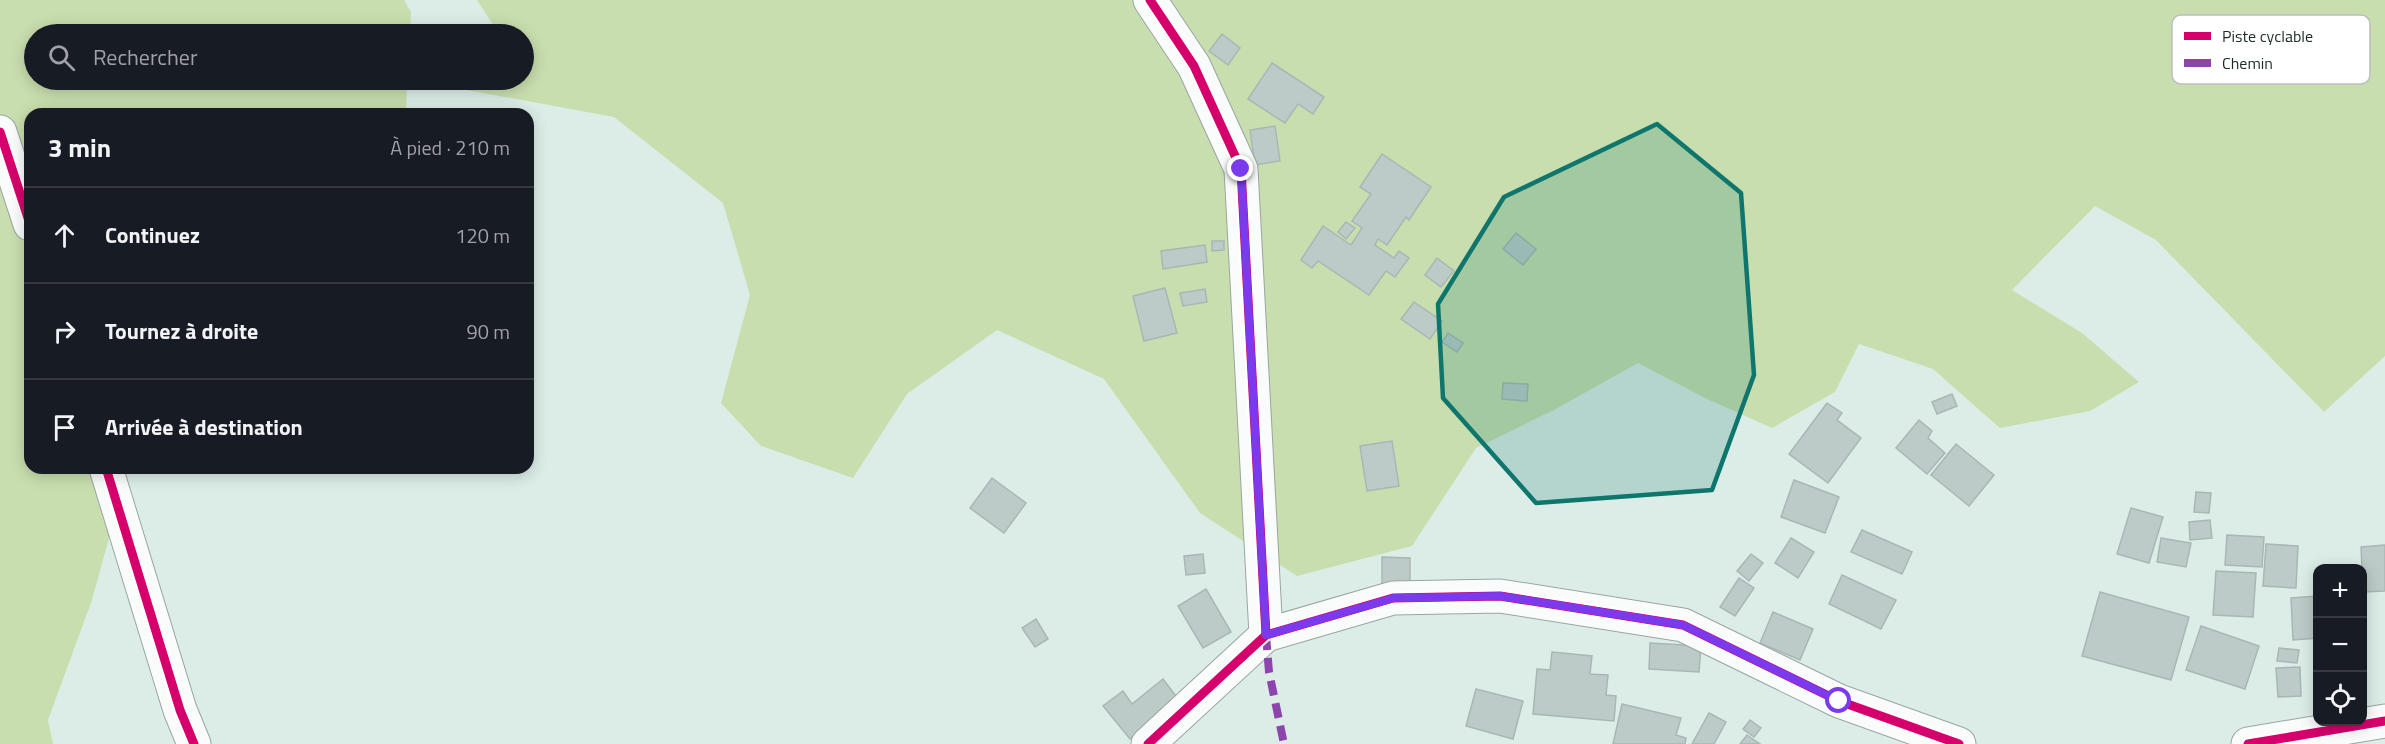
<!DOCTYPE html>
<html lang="fr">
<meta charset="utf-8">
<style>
body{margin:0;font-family:"Titillium Web",sans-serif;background:#20242c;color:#f1f3f6}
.controls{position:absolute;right:18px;bottom:18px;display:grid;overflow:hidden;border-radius:12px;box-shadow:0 3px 15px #0003}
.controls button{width:54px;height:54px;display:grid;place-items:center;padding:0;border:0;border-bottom:2px solid #363941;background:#171b24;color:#f1f3f6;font:30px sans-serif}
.stop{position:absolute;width:18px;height:18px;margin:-14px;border:4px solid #7c3aed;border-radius:50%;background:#fff}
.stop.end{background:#7c3aed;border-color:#fff;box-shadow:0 2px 6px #0008}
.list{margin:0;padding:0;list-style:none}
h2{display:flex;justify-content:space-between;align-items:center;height:78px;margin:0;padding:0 24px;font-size:26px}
h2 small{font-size:20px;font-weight:400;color:#9ea1a6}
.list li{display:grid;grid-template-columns:39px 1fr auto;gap:18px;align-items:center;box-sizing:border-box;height:96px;padding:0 24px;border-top:2px solid #363941}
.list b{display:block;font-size:22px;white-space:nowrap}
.list em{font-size:20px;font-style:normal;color:#9ea1a6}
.icon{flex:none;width:33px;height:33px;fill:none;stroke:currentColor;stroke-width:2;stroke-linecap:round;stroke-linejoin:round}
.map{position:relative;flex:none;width:2385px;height:744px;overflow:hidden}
.search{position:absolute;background:#171b24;box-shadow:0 3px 15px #0003;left:24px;top:24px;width:510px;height:66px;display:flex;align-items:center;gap:15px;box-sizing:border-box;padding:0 21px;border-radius:33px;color:#9ea1a6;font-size:22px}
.panel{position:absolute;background:#171b24;box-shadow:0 3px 15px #0003;left:24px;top:108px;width:510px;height:366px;border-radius:18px}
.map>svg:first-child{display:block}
.green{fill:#c9deae}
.building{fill:#bdcbc8;stroke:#a9b7b4;stroke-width:1.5}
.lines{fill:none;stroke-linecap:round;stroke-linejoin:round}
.street-casing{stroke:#98a6a1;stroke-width:35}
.street{stroke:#fafcfb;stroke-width:33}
.quiet{stroke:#8e44ad;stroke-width:8;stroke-dasharray:15 8;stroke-linecap:butt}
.cycleway-casing{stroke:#fff;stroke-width:13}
.cycleway{stroke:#d6006c;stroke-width:9}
.route{stroke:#7c3aed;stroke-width:8}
.marked{fill:#0f766e;fill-opacity:0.2;stroke:#0f766e;stroke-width:4.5;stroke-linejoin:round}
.key{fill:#fff;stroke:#bbbfbe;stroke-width:1.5}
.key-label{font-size:16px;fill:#1d2925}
</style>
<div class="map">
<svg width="2385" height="744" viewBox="0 0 2385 744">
<rect width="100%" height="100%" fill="#dcede7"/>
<g class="green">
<path d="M0 0H404L411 12 410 34H34V80H407L406 114H30V468H120L118 505 92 600 48 720 53 744H0Z"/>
<path d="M477 0H2385V356L2324 412 2156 240 2095 206 2012 290 2082 333 2139 382 2090 411 2000 428 1933 369 1859 344 1835 392 1772 428 1705 398 1638 363 1554 410 1476 448 1412 546 1297 576 1200 513 1104 379 997 330 907 394 853 478 761 446 721 403 750 295 723 203 614 117 456 88 462 80H524V34H495L497 31Z"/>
</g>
<g class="building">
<path d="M1222 34 1240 48 1228 65 1209 51Z"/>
<path d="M1272 63 1324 97 1313 114 1298 104 1285 123 1248 99Z"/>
<path d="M1275 126 1280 161 1255 165 1250 130Z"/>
<path d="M1382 154 1431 187 1409 220 1406 217 1387 245 1378 239 1375 245 1394 258 1399 251 1409 258 1395 277 1386 271 1369 295 1318 261 1312 268 1301 260 1323 226 1351 245 1362 228 1352 221 1371 194 1360 187Z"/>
<path d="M1346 222 1355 228 1346 239 1338 232Z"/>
<path d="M1516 233 1536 249 1523 265 1503 249Z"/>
<path d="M1212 241H1224V250L1212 251Z"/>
<path d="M1205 245 1207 262 1163 269 1161 251Z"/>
<path d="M1437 258 1454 271 1441 287 1425 275Z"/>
<path d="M1165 288 1177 333 1144 341 1133 296Z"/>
<path d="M1205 289 1207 302 1183 306 1180 293Z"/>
<path d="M1414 302 1442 321 1430 339 1401 319Z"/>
<path d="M1448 333 1463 343 1457 352 1442 342Z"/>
<path d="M1503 383 1528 384 1527 401 1502 399Z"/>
<path d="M1952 394 1957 406 1937 414 1932 402Z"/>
<path d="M1827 403 1842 413 1837 420 1861 438 1828 483 1789 454Z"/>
<path d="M1919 420 1932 431 1928 438 1945 453 1927 474 1896 448Z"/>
<path d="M1392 441 1399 486 1367 491 1360 446Z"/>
<path d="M1956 444 1994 475 1969 506 1931 475Z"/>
<path d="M992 478 1026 503 1004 533 970 508Z"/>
<path d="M1794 480 1839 497 1825 533 1781 517Z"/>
<path d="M2196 492 2211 493 2209 513 2194 512Z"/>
<path d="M2131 508 2163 517 2149 563 2117 554Z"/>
<path d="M2210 520 2212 538 2190 540 2189 522Z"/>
<path d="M1862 530 1912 552 1902 574 1851 552Z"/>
<path d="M2227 535 2264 537 2262 567 2225 565Z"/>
<path d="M1791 538 1814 552 1798 578 1775 563Z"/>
<path d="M2161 538 2191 543 2186 567 2157 562Z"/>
<path d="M2266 544 2298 546 2296 588 2263 586Z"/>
<path d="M2385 545V591L2363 592 2361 547Z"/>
<path d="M1203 554 1205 573 1186 575 1184 556Z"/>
<path d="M1751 554 1763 563 1749 581 1737 571Z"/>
<path d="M1382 557 1410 558V586H1382Z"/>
<path d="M2216 571 2256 573 2253 617 2213 615Z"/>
<path d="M1842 575 1896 600 1881 629 1829 604Z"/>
<path d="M1739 578 1754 588 1735 616 1720 607Z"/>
<path d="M1206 589 1231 632 1203 648 1178 606Z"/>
<path d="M2100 592 2189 617 2171 680 2082 656Z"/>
<path d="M2318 596V638L2293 640 2291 598Z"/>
<path d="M1773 612 1813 629 1800 660 1760 643Z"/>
<path d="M1036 619 1048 639 1035 647 1022 628Z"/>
<path d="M2201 626 2259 646 2245 689 2186 670Z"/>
<path d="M1650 643 1701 646 1699 672 1649 669Z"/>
<path d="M2279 648 2299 650 2297 663 2277 661Z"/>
<path d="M1552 652 1592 656 1590 674 1608 675 1606 695 1616 696 1614 721 1533 714 1537 669 1550 670Z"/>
<path d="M2300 667 2301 696 2278 697 2276 668Z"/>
<path d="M1163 679 1179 700 1130 739 1103 706 1123 691 1132 704Z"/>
<path d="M1476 689 1523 701 1513 739 1466 726Z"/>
<path d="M1622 704 1681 718 1676 735 1686 738 1685 744H1613Z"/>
<path d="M1709 713 1726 722 1714 744H1692Z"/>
<path d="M1750 720 1761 728 1754 737 1743 729Z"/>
<path d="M1747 735 1760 744H1740Z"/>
</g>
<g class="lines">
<defs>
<g id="street">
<path d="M1150 0 1194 66 1241 169 1266 635"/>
<path d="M0 132 30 224"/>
<path d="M106 468 180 710 194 744"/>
<path d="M1148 744 1266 635 1393 598 1500 596 1683 625 1839 701 1959 744"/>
<path d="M2248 744 2385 721"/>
</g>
</defs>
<use href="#street" class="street-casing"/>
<use href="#street" class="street"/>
<path class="quiet" d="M1266 635 1269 672 1284 744"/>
<defs>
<g id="cycleway">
<path d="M1150 0 1194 66 1241 169 1266 635"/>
<path d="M0 132 30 224"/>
<path d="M106 468 180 710 194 744"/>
<path d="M1148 744 1266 635 1393 598 1500 596 1683 625 1839 701 1959 744"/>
<path d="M2248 744 2385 721"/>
</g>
</defs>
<use href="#cycleway" class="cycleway-casing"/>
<use href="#cycleway" class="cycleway"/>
</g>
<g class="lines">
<path class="route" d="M1241 169 1266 635 1394 598 1500 596 1683 625 1839 701"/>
</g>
<path class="marked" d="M1657 124 1741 193 1754 375 1712 490 1536 503 1443 398 1438 304 1504 197Z"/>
<rect x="2172" y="15" width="198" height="69" rx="9" class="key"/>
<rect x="2184" y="32" width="27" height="8" fill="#d6006c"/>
<rect x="2184" y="59" width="27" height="8" fill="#8e44ad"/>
<g class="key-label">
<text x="2222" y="42">Piste cyclable</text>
<text x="2222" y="69">Chemin</text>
</g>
</svg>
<div class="controls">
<button>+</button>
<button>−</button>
<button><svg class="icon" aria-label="locate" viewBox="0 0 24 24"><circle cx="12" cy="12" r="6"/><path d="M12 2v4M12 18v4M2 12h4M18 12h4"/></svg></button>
</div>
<div class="stop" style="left:1839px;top:701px"></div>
<div class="stop end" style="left:1241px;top:169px"></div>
<div class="search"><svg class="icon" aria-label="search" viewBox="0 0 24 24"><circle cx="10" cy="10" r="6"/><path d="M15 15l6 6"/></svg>Rechercher</div>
<section class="panel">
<h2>3 min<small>À pied · 210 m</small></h2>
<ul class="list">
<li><svg class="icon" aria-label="ahead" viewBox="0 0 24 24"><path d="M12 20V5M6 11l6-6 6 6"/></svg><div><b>Continuez</b></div><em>120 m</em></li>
<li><svg class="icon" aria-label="right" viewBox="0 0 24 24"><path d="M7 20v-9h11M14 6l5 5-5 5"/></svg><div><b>Tournez à droite</b></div><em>90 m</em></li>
<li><svg class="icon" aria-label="arrive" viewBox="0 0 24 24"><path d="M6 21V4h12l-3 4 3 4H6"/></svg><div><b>Arrivée à destination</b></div></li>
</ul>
</section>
</div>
